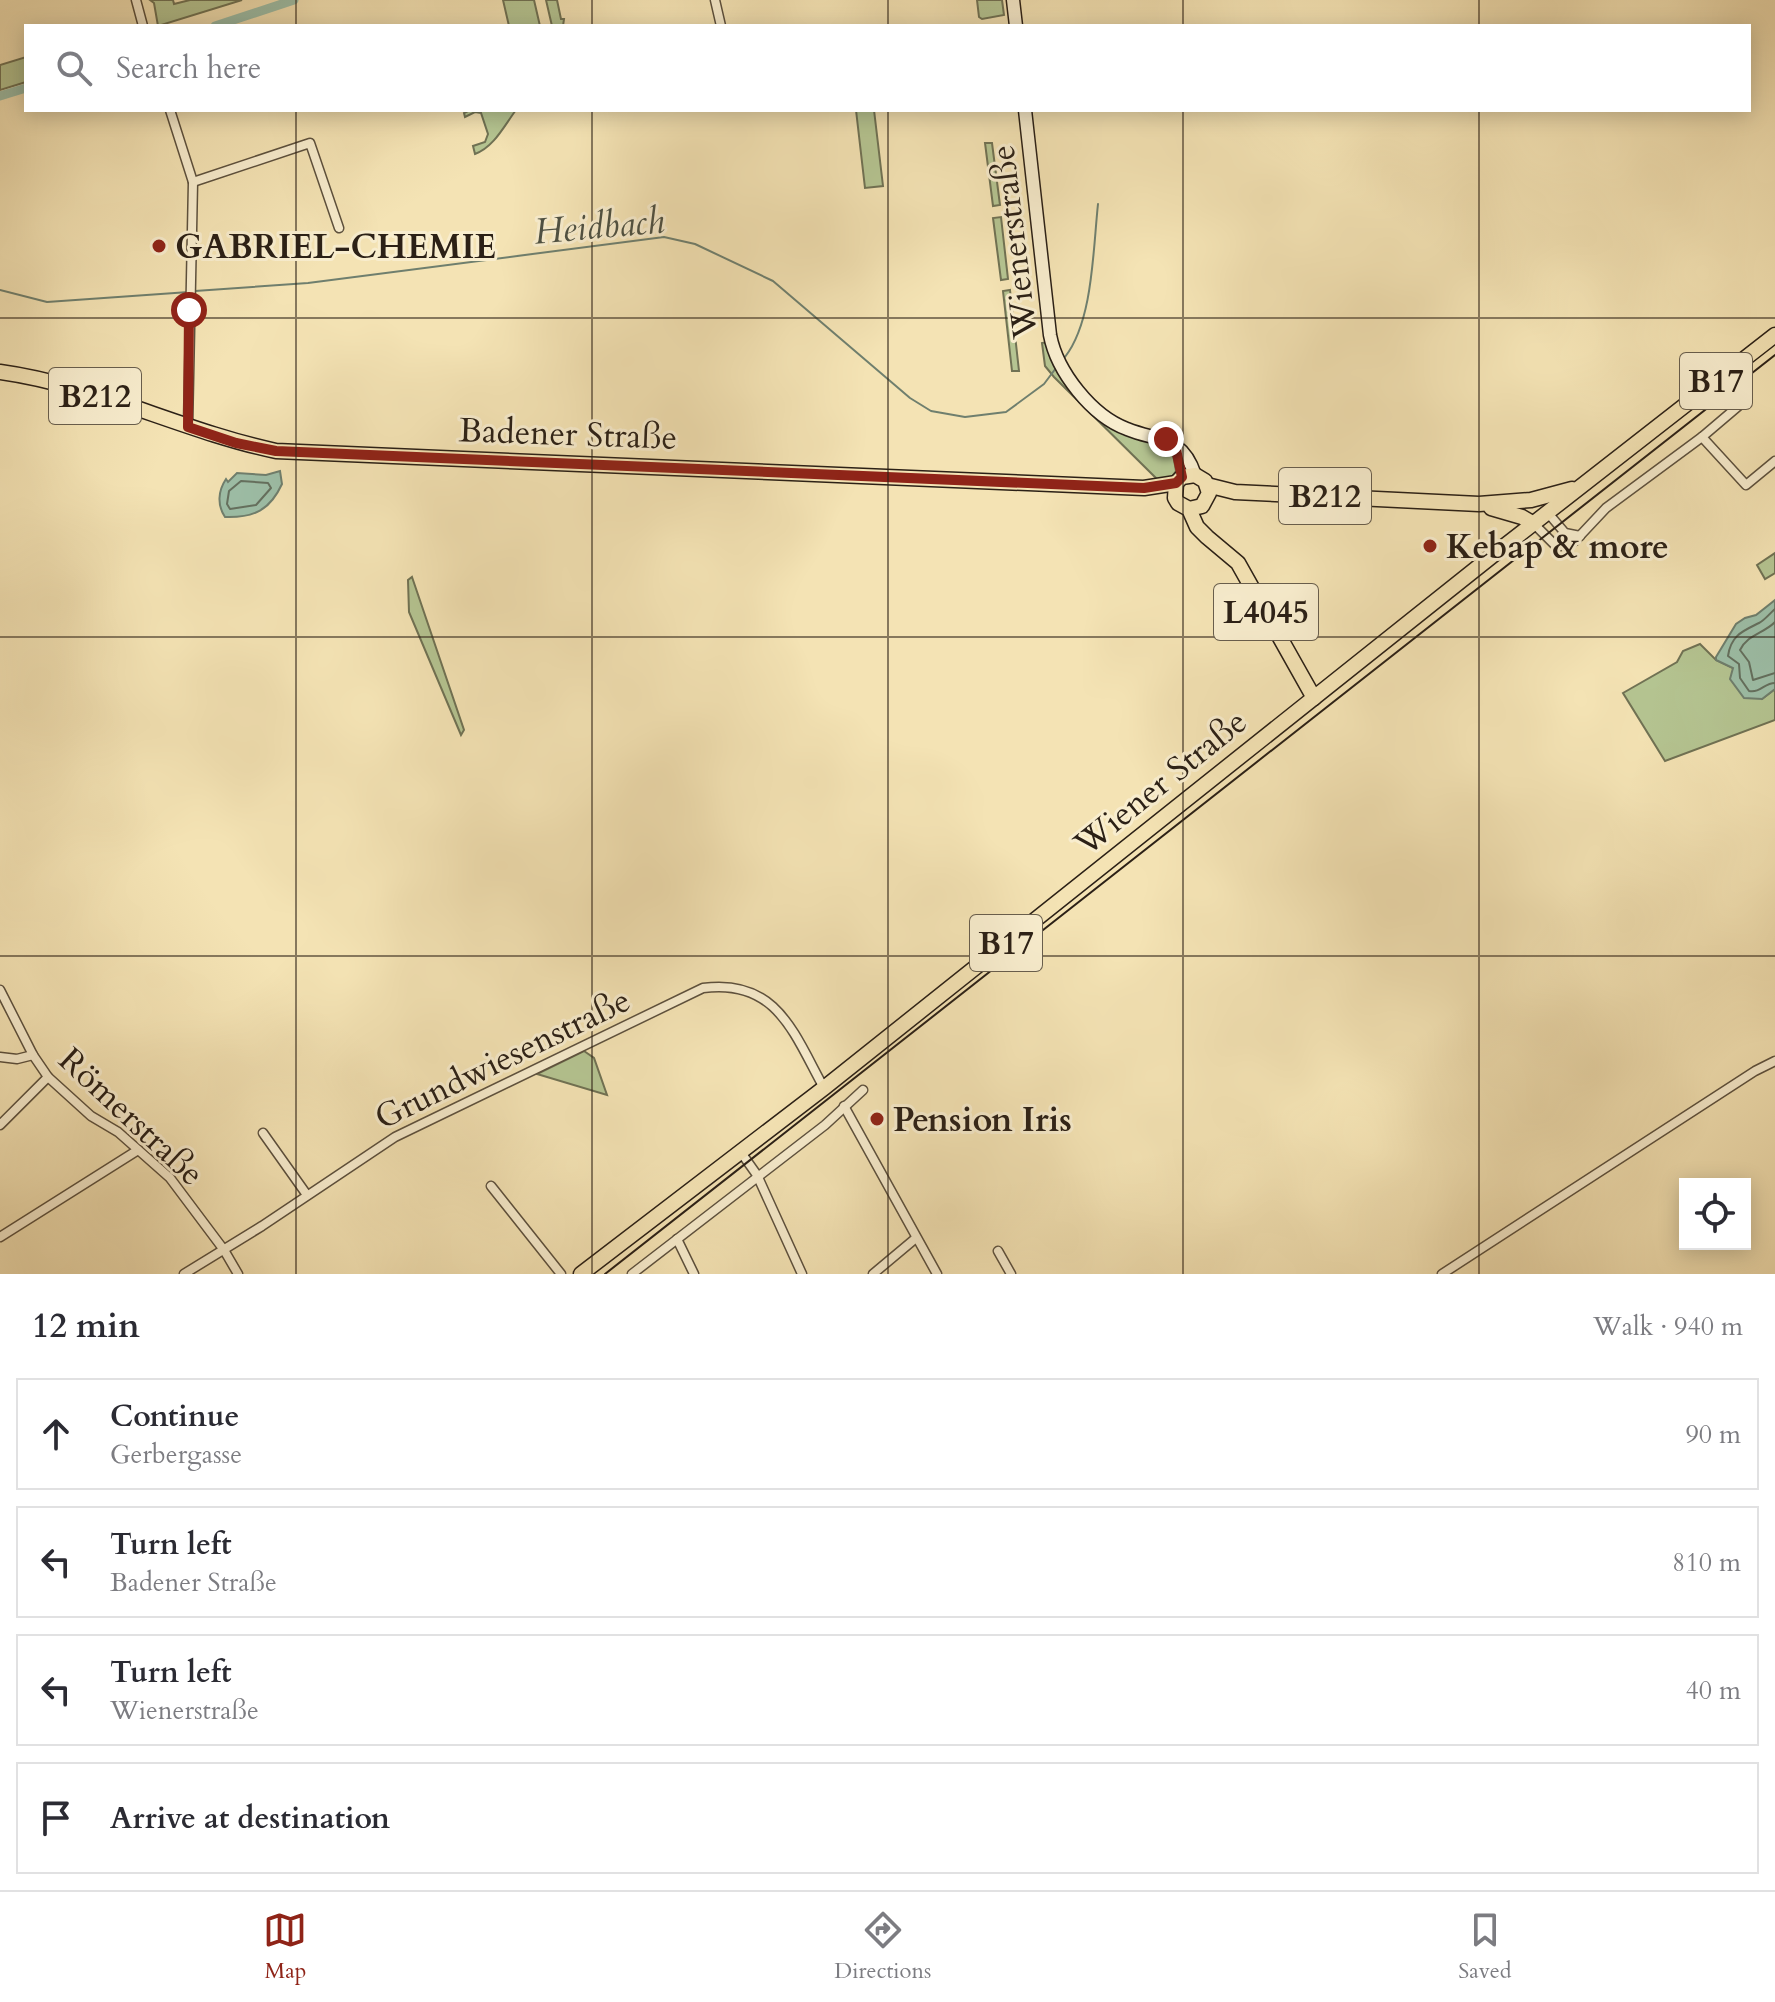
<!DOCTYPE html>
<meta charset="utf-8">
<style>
body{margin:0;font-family:Cardo,serif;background:#f7f7f7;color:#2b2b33}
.controls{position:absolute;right:24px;bottom:24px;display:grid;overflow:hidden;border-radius:0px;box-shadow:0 4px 20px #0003}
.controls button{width:72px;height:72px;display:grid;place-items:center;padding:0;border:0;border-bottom:2px solid #e1e1e2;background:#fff;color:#2b2b33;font:40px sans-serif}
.stop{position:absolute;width:24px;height:24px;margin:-18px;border:6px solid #8f2418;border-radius:50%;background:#fff}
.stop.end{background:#8f2418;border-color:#fff;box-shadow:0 2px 8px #0008}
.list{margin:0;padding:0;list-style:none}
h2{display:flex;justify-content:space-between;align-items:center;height:104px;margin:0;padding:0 32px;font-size:34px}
h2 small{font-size:26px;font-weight:400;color:#7c7c81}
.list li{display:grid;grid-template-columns:52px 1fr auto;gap:24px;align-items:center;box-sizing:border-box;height:112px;margin:0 16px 16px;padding:0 16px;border:2px solid #e1e1e2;border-radius:0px}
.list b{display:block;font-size:30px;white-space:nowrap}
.list p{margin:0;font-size:26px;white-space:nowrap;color:#7c7c81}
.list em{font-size:26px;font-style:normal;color:#7c7c81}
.icon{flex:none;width:44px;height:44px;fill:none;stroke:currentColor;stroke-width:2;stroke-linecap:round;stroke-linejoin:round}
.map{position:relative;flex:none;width:1775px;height:1274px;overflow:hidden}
.search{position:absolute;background:#fff;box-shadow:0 4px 20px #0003;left:24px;right:24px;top:24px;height:88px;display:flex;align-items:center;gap:20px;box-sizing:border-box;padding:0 28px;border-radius:0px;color:#7c7c81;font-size:30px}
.sheet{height:616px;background:#fff}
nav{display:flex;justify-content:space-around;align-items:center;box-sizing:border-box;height:112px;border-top:2px solid #e1e1e2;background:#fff;font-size:22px;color:#7c7c81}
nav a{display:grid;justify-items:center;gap:4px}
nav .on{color:#8f2418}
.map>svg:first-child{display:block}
.green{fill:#b5c592;stroke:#707254;stroke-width:2}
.water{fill:#9dbfa8;stroke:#6f7f6e;stroke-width:2}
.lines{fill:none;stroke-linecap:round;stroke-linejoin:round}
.shore{stroke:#64705f;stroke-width:2}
.stream{stroke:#6f7f6e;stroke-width:2}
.canal{stroke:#9dbfa8;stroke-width:9}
.street-casing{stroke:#5d513e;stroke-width:11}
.secondary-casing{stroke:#2b2016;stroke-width:15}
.primary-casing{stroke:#2b2016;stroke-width:17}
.street{stroke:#f8edce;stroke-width:8}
.secondary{stroke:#f8edce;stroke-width:12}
.primary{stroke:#f4e3b4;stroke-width:14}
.tram{stroke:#2b2016;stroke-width:2}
.route{stroke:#8f2418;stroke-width:10}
.grid{fill:none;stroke:#2b2016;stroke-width:2;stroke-opacity:0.55}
.poi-dot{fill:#8f2418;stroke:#f8edce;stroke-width:3}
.labels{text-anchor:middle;stroke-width:6;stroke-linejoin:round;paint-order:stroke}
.shield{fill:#f8edce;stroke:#685e4d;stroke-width:2}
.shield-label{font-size:32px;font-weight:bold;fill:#2b2016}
.street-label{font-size:34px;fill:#2b2016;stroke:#f8edce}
.poi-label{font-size:34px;font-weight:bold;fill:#2b2016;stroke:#f8edce;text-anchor:start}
.water-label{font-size:36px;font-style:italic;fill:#4d5042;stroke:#f8edce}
</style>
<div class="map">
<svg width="1775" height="1274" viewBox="0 0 1775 1274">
<rect width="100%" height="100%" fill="#f4e3b4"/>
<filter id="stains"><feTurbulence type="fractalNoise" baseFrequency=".0025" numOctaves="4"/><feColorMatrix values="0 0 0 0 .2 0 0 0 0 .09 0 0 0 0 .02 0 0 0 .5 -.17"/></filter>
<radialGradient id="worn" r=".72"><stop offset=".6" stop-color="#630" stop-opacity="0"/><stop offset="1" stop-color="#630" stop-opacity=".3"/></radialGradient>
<g class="green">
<path d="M150 0H173L174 4 190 0H242L158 26 154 3Z"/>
<path d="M503 0H534L540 26H509Z"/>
<path d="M546 0H557L561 19H564L563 26H552Z"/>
<path d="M977 0H1002L1004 15 982 19 979 17Z"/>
<path d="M26 57V82L0 90V65Z"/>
<path d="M470 110H516C504 126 494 147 475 154L473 146 485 142 488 134 481 113 475 112 465 117 464 113Z"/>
<path d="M856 110H874L883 186 865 188Z"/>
<path d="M985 143H992L1000 205 993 206Z"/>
<path d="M1001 217 1008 279 1001 280 993 218Z"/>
<path d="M1010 290 1019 371H1012L1003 291Z"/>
<path d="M1048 342C1066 407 1111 420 1166 446L1173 454 1176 471 1171 478 1160 482 1054 377 1045 366 1042 343Z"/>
<path d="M1775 553V573L1765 579 1757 565Z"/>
<path d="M412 577 464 730 461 735 409 612 408 580Z"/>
<path d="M1700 644 1716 660 1733 668V672L1762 699 1775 689V720L1665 761 1623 693 1677 662 1683 651Z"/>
<path d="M584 1051 594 1058 607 1095 537 1074Z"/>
</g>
<g class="water">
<path d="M280 471 282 484C270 510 254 518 225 517 217 505 218 491 226 479L228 482 237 473 266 475Z"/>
<path d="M1775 600V689L1762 699 1744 698 1730 679 1733 668 1716 660V657L1736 624 1745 618 1756 615Z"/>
</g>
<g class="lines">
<g class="shore">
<path d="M241 481 268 483 271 488 256 505 230 509 227 504 229 491Z"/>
<path d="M1775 609C1770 613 1765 620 1759 623 1743 631 1731 635 1728 656L1739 664 1740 678 1749 691C1761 693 1764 683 1775 683"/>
<path d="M1775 622C1763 634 1748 634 1740 650L1749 662 1753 680 1775 673"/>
</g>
<g class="stream">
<path d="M0 290 47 302 189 292"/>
<path d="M195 291 308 283 664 237 695 244 773 281 910 398 931 411 965 417 1006 412 1044 384 1056 368"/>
<path d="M1065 357C1093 321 1093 250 1098 204"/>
</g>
<g class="canal">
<path d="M215 26 294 0"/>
<path d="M0 96 26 88"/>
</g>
<defs>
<g id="street">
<path d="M136 0 143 26"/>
<path d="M715 0 721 26"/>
<path d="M170 110 193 182 188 427"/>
<path d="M193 182 310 143 339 228"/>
<path d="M1702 437 1746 485 1775 461"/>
<path d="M1548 513 1565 533 1580 536"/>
<path d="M1534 524 1557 547 1575 541 1606 508 1702 437 1742 403"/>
<path d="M0 990 33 1055 48 1077 91 1116 118 1132 170 1178 224 1250 238 1274"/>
<path d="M0 1057 17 1059 33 1055"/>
<path d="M844 1106 937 1274"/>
<path d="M0 1125 48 1077"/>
<path d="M263 1133 307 1195"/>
<path d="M740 1151 757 1175 802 1274"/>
<path d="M491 1186 561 1274"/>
<path d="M0 1237 138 1150"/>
<path d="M677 1239 694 1274"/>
<path d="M998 1251 1011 1274"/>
<path d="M184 1274 262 1226 395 1137 703 988C777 978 794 1034 824 1088"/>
<path d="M632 1274 825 1125 863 1090"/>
<path d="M873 1274 916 1238"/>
<path d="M1442 1274 1755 1071 1775 1061"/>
</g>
<g id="secondary">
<path d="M1013 0 1016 26"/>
<path d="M1025 110 1050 335C1057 372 1092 416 1127 429 1159 442 1182 435 1195 475"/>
</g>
<g id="primary">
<path d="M0 372C95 385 182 431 276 451L1144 488 1176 483"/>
<path d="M1207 485 1235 492 1479 504 1531 500 1572 489"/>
<path d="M1491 508 1522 517 1534 524"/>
<path d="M1189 509 1202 506 1209 493 1205 481 1195 475 1182 477 1176 483 1175 498 1178 503 1189 509 1197 527 1207 537 1238 563 1314 698"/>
<path d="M581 1274 824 1088 1502 548 1775 335"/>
</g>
</defs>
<use href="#street" class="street-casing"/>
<use href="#secondary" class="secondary-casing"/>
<use href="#primary" class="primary-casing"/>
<use href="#street" class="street"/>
<use href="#secondary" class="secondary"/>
<use href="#primary" class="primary"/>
<path class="tram" d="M605 1274 1775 355"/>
</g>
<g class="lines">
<path class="route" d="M189 310 188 427 236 443 276 451 1144 488 1176 483 1182 477 1175 445 1166 439"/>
</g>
<path class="grid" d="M296 0V26M592 0V26M888 0V26M1183 0V26M1479 0V26M296 110V1274M592 110V1274M888 110V1274M1183 110V1274M1479 110V1274M0 318H1775M0 637H1775M0 956H1775"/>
<g class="poi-dot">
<circle cx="159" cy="246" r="8"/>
<circle cx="1430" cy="546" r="8"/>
<circle cx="877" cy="1119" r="8"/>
</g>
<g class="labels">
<g class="shield">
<rect x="1680" y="353" width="72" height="56" rx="6"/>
<rect x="49" y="368" width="92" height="56" rx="6"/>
<rect x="1279" y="468" width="92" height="56" rx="6"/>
<rect x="1214" y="584" width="104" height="56" rx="6"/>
<rect x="970" y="915" width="72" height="56" rx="6"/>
</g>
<g class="shield-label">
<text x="1716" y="392">B17</text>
<text x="95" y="407">B212</text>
<text x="1325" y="507">B212</text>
<text x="1266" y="623">L4045</text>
<text x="1006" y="954">B17</text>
</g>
<g class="street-label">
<text transform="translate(1013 242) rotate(-97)" y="12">Wienerstraße</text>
<text transform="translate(568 433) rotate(2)" y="12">Badener Straße</text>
<text transform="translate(1160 782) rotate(-39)" y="12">Wiener Straße</text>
<text transform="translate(502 1058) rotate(-26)" y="12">Grundwiesenstraße</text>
<text transform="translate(132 1116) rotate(43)" y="12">Römerstraße</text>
</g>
<g class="poi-label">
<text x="175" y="258">GABRIEL-CHEMIE</text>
<text x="1446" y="558">Kebap &amp; more</text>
<text x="893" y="1131">Pension Iris</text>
</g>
<g class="water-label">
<text transform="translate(599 225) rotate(-5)" y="13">Heidbach</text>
</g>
</g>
<rect width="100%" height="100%" filter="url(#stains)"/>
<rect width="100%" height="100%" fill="url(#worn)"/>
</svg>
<div class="controls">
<button><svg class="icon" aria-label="locate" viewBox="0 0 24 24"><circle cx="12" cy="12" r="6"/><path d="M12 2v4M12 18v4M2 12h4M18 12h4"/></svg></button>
</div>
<div class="stop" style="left:189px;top:310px"></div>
<div class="stop end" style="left:1166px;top:439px"></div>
<div class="search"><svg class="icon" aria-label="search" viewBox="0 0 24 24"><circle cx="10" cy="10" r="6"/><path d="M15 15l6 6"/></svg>Search here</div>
</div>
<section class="sheet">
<h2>12 min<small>Walk · 940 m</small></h2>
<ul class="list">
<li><svg class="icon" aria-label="ahead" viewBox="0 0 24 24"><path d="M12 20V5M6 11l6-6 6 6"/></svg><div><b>Continue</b><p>Gerbergasse</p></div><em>90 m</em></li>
<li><svg class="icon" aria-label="left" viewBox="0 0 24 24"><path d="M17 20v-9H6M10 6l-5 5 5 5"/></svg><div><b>Turn left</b><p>Badener Straße</p></div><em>810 m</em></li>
<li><svg class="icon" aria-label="left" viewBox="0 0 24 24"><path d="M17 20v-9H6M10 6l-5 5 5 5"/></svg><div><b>Turn left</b><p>Wienerstraße</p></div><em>40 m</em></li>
<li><svg class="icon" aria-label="arrive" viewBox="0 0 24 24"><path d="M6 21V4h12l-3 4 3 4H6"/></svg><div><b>Arrive at destination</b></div></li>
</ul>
</section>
<nav>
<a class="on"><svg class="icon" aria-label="map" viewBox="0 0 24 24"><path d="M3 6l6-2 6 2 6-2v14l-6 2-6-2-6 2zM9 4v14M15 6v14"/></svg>Map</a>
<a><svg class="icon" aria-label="directions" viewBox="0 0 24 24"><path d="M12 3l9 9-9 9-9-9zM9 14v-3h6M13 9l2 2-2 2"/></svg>Directions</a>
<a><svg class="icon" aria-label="saved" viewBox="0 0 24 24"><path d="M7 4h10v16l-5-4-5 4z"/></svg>Saved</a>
</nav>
